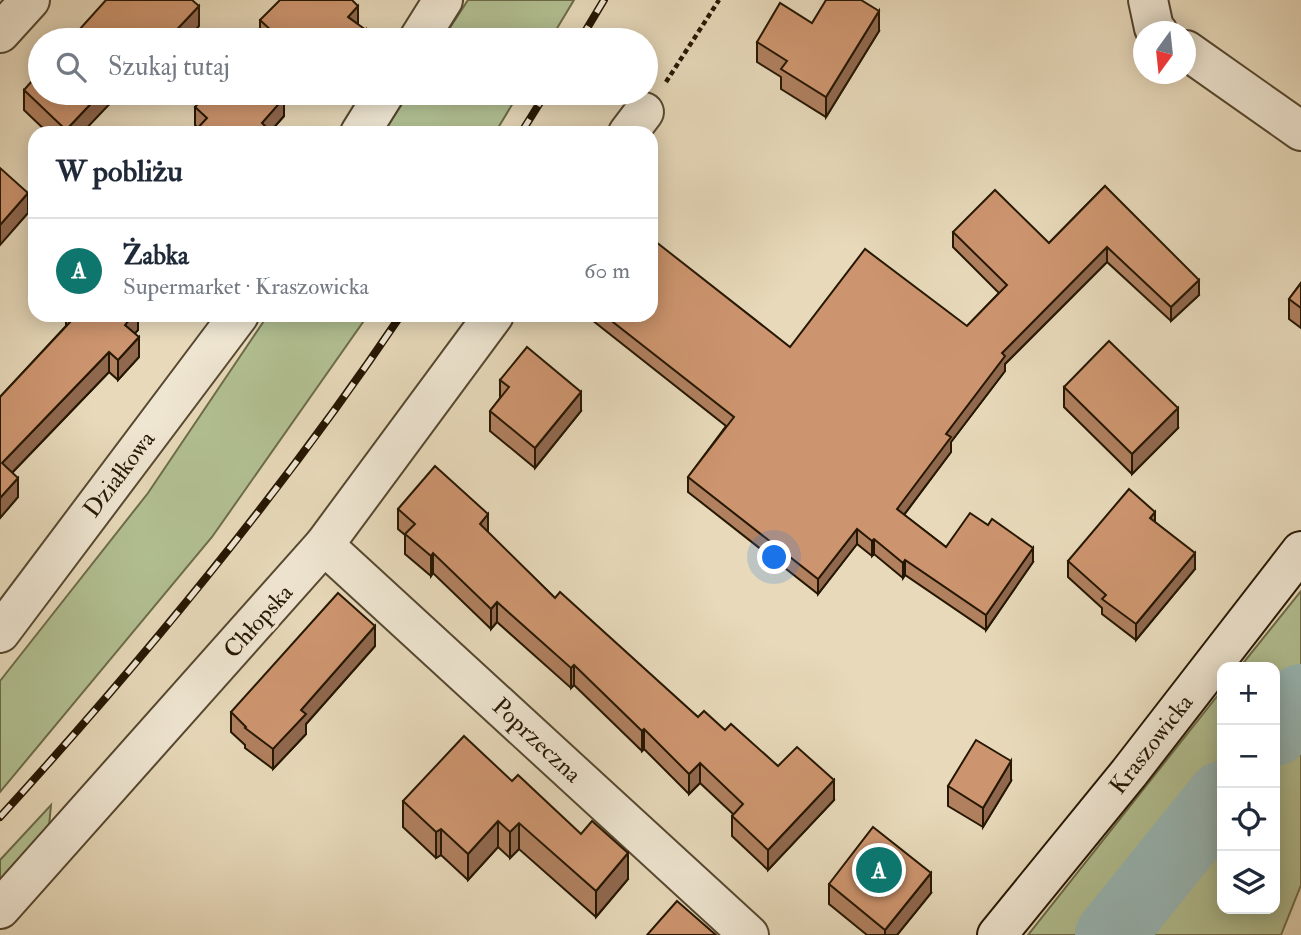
<!DOCTYPE html>
<html lang="pl">
<meta charset="utf-8">
<style>
body{margin:0;font-family:"IM FELL Double Pica",serif;background:#f2f2f3;color:#1f2937}
.controls{position:absolute;right:21px;bottom:21px;display:grid;overflow:hidden;border-radius:14px;box-shadow:0 4px 18px #0003}
.controls button{width:63px;height:63px;display:grid;place-items:center;padding:0;border:0;border-bottom:2px solid #e0e1e3;background:#fff;color:#1f2937;font:35px sans-serif}
.compass{position:absolute;left:1133px;top:21px;width:63px;height:63px;border-radius:50%;background:#fff;box-shadow:0 4px 18px #0003;rotate:195deg}
.you{position:absolute;left:775px;top:558px;width:24px;height:24px;margin:-18px;border:5px solid #fff;border-radius:50%;background:#1a73e8;box-shadow:0 0 0 10px #1a73e833}
.badge{display:grid;place-items:center;width:46px;height:46px;border-radius:50%;background:#0f766e;color:#fff;font-size:23px;font-weight:700}
.pin{position:absolute;translate:-50% -50%;border:4px solid #fff;box-shadow:0 2px 7px #0006}
.list{margin:0;padding:0;list-style:none}
h2{display:flex;justify-content:space-between;align-items:center;height:91px;margin:0;padding:0 28px;font-size:30px}
h2 small{font-size:23px;font-weight:400;color:#747a83}
.list li{display:grid;grid-template-columns:46px 1fr auto;gap:21px;align-items:center;box-sizing:border-box;height:105px;padding:0 28px;border-top:2px solid #e0e1e3}
.list b{display:block;font-size:26px;white-space:nowrap}
.list p{margin:0;font-size:23px;white-space:nowrap;color:#747a83}
.list em{font-size:23px;font-style:normal;color:#747a83}
.icon{flex:none;width:38px;height:38px;fill:none;stroke:currentColor;stroke-width:2;stroke-linecap:round;stroke-linejoin:round}
.map{position:relative;flex:none;width:1301px;height:935px;overflow:hidden}
.search{position:absolute;background:#fff;box-shadow:0 4px 18px #0003;left:28px;top:28px;width:630px;height:77px;display:flex;align-items:center;gap:18px;box-sizing:border-box;padding:0 24px;border-radius:38px;color:#747a83;font-size:26px}
.panel{position:absolute;background:#fff;box-shadow:0 4px 18px #0003;left:28px;top:126px;width:630px;height:196px;border-radius:21px}
.map>svg:first-child{display:block}
.green{fill:#b2c092;stroke:#6c6c4a;stroke-width:2}
.lines{fill:none;stroke-linecap:round;stroke-linejoin:round}
.river{stroke:#98b9b8;stroke-width:70}
.street-casing{stroke:#564830;stroke-width:42}
.secondary-casing{stroke:#261702;stroke-width:42}
.path{stroke:#261702;stroke-width:4.5;stroke-dasharray:5 3.5;stroke-linecap:butt}
.street{stroke:#efe6d2;stroke-width:38}
.secondary{stroke:#efe6d2;stroke-width:38}
.rail-casing{stroke:#261702;stroke-width:8}
.rail{stroke:#efe6d2;stroke-width:5;stroke-dasharray:16;stroke-linecap:butt}
.wall{fill:#b0805f;stroke:#261702;stroke-width:2}
.shaded-wall{fill:#90684e;stroke:#261702;stroke-width:2}
.building{fill:#cd956f;stroke:#261702;stroke-width:2}
.labels{text-anchor:middle;stroke-width:7;stroke-linejoin:round;paint-order:stroke}
.street-label{font-size:24px;fill:#261702;stroke:#efe6d2}
</style>
<div class="map">
<svg width="1301" height="935" viewBox="0 0 1301 935">
<rect width="100%" height="100%" fill="#e7d9ba"/>
<filter id="stains"><feTurbulence type="fractalNoise" baseFrequency=".00286" numOctaves="4"/><feColorMatrix values="0 0 0 0 .2 0 0 0 0 .09 0 0 0 0 .02 0 0 0 .5 -.17"/></filter>
<radialGradient id="worn" r=".72"><stop offset=".6" stop-color="#630" stop-opacity="0"/><stop offset="1" stop-color="#630" stop-opacity=".3"/></radialGradient>
<g class="green">
<path d="M468 0H574L550 40H442Z"/>
<path d="M409 93H519L495 133H383Z"/>
<path d="M268 315H368L212 537 0 792V681L148 493Z"/>
<path d="M1301 591V885L1281 935H1028L1222 690V909H1275V667H1240Z"/>
<path d="M51 805 49 826 0 880V860Z"/>
</g>
<g class="lines">
<g class="river">
<path d="M1275 731 1301 699"/>
<path d="M1110 935 1222 796"/>
</g>
<defs>
<g id="street">
<path d="M1148 0 1154 28 1158 32"/>
<path d="M0 33 30 0"/>
<path d="M418 40 443 0"/>
<path d="M1186 50 1301 131"/>
<path d="M360 133 385 93"/>
<path d="M628 133 644 112"/>
<path d="M324 545 749 935"/>
<path d="M0 633 239 315"/>
<path d="M0 909 324 545 494 315"/>
</g>
<path id="secondary" d="M997 935 1129 773 1301 551"/>
</defs>
<use href="#street" class="street-casing"/>
<use href="#secondary" class="secondary-casing"/>
<path class="path" d="M666 82 719 0"/>
<use href="#street" class="street"/>
<use href="#secondary" class="secondary"/>
<defs>
<g id="rail">
<path d="M580 40 604 0"/>
<path d="M521 133 546 93"/>
<path d="M0 817C144 659 281 493 401 315"/>
</g>
</defs>
<use href="#rail" class="rail-casing"/>
<use href="#rail" class="rail"/>
</g>
<g class="wall">
<path d="M260 20 358 24 366 40H262L260 39Z"/>
<path d="M812 23 879 31 826 117 781 89V77L757 62V42Z"/>
<path d="M24 90 82 133H48L24 110Z"/>
<path d="M284 99V116L269 133H193L198 128 195 125V107Z"/>
<path d="M1105 186 1199 295 1171 321 1107 262 1005 364V371L951 442V452L904 515 946 547 1033 562 986 630 905 575 903 578 874 554 872 556 857 544 818 594 688 492V477L726 426 592 320V315H651L790 347 967 326 999 293 953 247V232L1049 243Z"/>
<path d="M1301 283V328L1289 319V299Z"/>
<path d="M66 315H138V330L135 333 139 357 118 380 109 372 12 473 18 497 0 518V397L66 326Z"/>
<path d="M500 380 581 411 535 468 490 431V411L500 398Z"/>
<path d="M1064 387 1178 428 1132 474 1064 407Z"/>
<path d="M398 509 488 533 555 598 698 717 725 730 778 766 834 800 768 870 732 836V816L733 814 700 783 689 794 644 749 642 751 574 685 571 688 497 622 491 629 433 573 431 576 405 554V535L398 529Z"/>
<path d="M1155 522 1195 569 1136 640 1102 614V608L1068 577V561Z"/>
<path d="M375 646 306 724V734L273 769 245 748V745L231 732V712Z"/>
<path d="M512 781 628 879 596 917 519 849 510 858 498 847 468 880 441 855 436 858 403 827V801Z"/>
<path d="M1011 781 983 827 948 806V786Z"/>
<path d="M829 884 931 893 897 935H867L829 904Z"/>
</g>
<g class="shaded-wall">
<path d="M199 6V26L186 40H167Z"/>
<path d="M358 6V24L348 17Z"/>
<path d="M879 11V31L826 117V97Z"/>
<path d="M366 30V40H360Z"/>
<path d="M101 93H120L82 133H66V130Z"/>
<path d="M276 93H290L284 99V116L269 133H262V123Z"/>
<path d="M28 193V213L0 245V225Z"/>
<path d="M1107 247V262L1005 364V371L951 442V452L897 524V509L946 434 1002 353Z"/>
<path d="M1199 280V295L1171 321V307Z"/>
<path d="M133 315H138V330L125 345V325Z"/>
<path d="M139 337V357L118 380V360Z"/>
<path d="M109 352V372L2 483V463Z"/>
<path d="M581 392V411L535 468V448Z"/>
<path d="M1178 408V428L1132 474V454Z"/>
<path d="M18 478V497L0 518V498Z"/>
<path d="M1155 512V528L1150 518Z"/>
<path d="M488 514V534L480 524Z"/>
<path d="M857 529V544L818 594V579Z"/>
<path d="M874 539V554L872 556V541Z"/>
<path d="M1033 548V562L986 630V615Z"/>
<path d="M433 553V573L431 576V556Z"/>
<path d="M1195 553V569L1136 640V624Z"/>
<path d="M905 560V575L903 578V563Z"/>
<path d="M497 602V622L491 629V609Z"/>
<path d="M375 626V646L306 724V734L273 769V749L301 710Z"/>
<path d="M574 665V685L571 688V668Z"/>
<path d="M644 729V749L642 751V731Z"/>
<path d="M1011 761V781L983 827V808Z"/>
<path d="M700 763V783L689 794V774Z"/>
<path d="M834 780V800L768 870V850Z"/>
<path d="M498 821V847L468 880V854Z"/>
<path d="M519 823V849L510 858V832Z"/>
<path d="M441 829V855L436 858V832Z"/>
<path d="M628 853V879L596 917V891Z"/>
<path d="M931 873V893L897 935H885V930Z"/>
</g>
<g class="building">
<path d="M106 0H192L199 6 167 40H70Z"/>
<path d="M280 0H352L358 6 348 17 366 30 360 40H268L274 33 260 20Z"/>
<path d="M826 0H861L879 11 826 97 781 69 787 61 757 42 780 3 812 23Z"/>
<path d="M40 72V93H101L66 130 24 90Z"/>
<path d="M208 93H279L284 98 262 123 268 129 264 133H193L207 118 195 107Z"/>
<path d="M0 168 28 193 0 225Z"/>
<path d="M1105 186 1199 280 1171 307 1107 247 1002 353 1005 356 946 434 951 437 897 509 946 547 970 513 988 525 992 519 1033 548 986 615 905 560 903 563 874 539 872 541 857 529 818 579 688 477 734 417 604 315H651V238L790 347 865 249 967 326 1007 285 953 232 995 190 1049 243Z"/>
<path d="M1301 283V308L1289 299Z"/>
<path d="M67 315H133L125 325 139 337 118 360 109 352 2 463 18 478 0 498V397L72 320Z"/>
<path d="M1109 341 1178 408 1132 454 1064 387Z"/>
<path d="M527 347 581 392 535 448 490 411 509 387 500 380Z"/>
<path d="M435 466 488 514 480 524 555 598 560 592 698 717 704 711 725 730 731 724 778 766 797 747 834 780 768 850 732 816 743 804 700 763 689 774 644 729 642 731 574 665 571 668 497 602 491 609 433 553 431 556 405 534 415 524 398 509Z"/>
<path d="M1129 489 1155 512 1150 518 1195 553 1136 624 1102 599 1106 595 1068 561Z"/>
<path d="M338 593 375 626 301 710 306 714 273 749 245 728 246 727 231 712Z"/>
<path d="M464 736 512 781 518 775 581 834 592 821 628 853 596 891 519 823 510 832 498 821 468 854 441 829 436 832 403 801Z"/>
<path d="M976 740 1011 761 983 808 948 786Z"/>
<path d="M873 827 931 873 885 930 829 884Z"/>
<path d="M677 901 716 935H647Z"/>
</g>
<g class="labels">
<g class="street-label">
<text transform="translate(119 474) rotate(-53)" y="8">Działkowa</text>
<text transform="translate(258 621) rotate(-48)" y="8">Chłopska</text>
<text transform="translate(537 740) rotate(43)" y="8">Poprzeczna</text>
<text transform="translate(1151 744) rotate(-52)" y="8">Kraszowicka</text>
</g>
</g>
<rect width="100%" height="100%" filter="url(#stains)"/>
<rect width="100%" height="100%" fill="url(#worn)"/>
</svg>
<div class="controls">
<button>+</button>
<button>−</button>
<button><svg class="icon" aria-label="locate" viewBox="0 0 24 24"><circle cx="12" cy="12" r="6"/><path d="M12 2v4M12 18v4M2 12h4M18 12h4"/></svg></button>
<button><svg class="icon" aria-label="layers" viewBox="0 0 24 24"><path d="M12 4l9 5-9 5-9-5zM3 14l9 5 9-5"/></svg></button>
</div>
<svg class="compass" viewBox="-18 -18 36 36"><path d="M0-13l5 13h-10z" fill="#e53935"/><path d="M0 13l5-13h-10z" fill="#747a83"/></svg>
<div class="you"></div>
<div class="pin badge" style="left:879px;top:870px">A</div>
<div class="search"><svg class="icon" aria-label="search" viewBox="0 0 24 24"><circle cx="10" cy="10" r="6"/><path d="M15 15l6 6"/></svg>Szukaj tutaj</div>
<section class="panel">
<h2>W pobliżu<small></small></h2>
<ul class="list">
<li><span class="badge">A</span><div><b>Żabka</b><p>Supermarket · Kraszowicka</p></div><em>60 m</em></li>
</ul>
</section>
</div>
